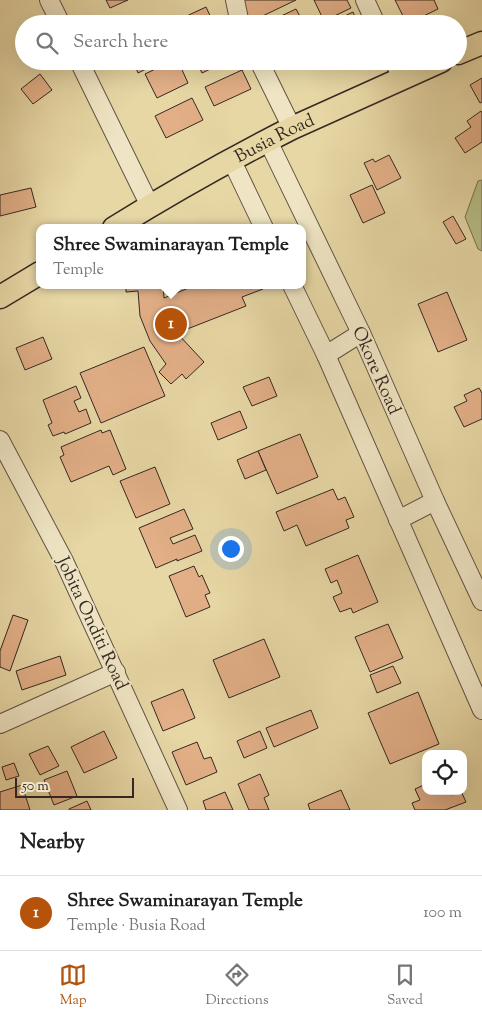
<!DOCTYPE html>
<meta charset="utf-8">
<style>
body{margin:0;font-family:"Sorts Mill Goudy",serif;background:#f6f6f6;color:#222}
.controls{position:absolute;right:15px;bottom:15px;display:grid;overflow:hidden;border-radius:10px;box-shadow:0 5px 20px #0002}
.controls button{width:45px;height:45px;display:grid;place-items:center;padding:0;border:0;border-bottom:1px solid #e0e0e0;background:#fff;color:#222;font:25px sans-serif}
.scale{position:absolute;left:15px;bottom:12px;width:119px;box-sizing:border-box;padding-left:5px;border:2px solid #352823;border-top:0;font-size:14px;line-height:18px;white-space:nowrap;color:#352823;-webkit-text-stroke:4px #efe5c4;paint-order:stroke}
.you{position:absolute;left:230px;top:548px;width:18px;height:18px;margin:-12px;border:4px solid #fff;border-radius:50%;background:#1a73e8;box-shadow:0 0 0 8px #1a73e833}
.badge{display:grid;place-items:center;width:32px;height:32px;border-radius:50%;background:#b45309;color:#fff;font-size:16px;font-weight:700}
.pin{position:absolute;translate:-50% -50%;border:2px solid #fff;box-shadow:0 1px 5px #0006}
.popup{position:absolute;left:36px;top:224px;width:270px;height:65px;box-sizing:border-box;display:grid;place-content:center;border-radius:10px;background:#fff;filter:drop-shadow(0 1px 4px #0005);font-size:16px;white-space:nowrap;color:#767676}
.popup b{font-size:19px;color:#222}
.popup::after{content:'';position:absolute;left:50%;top:100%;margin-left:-10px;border:10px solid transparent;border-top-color:#fff}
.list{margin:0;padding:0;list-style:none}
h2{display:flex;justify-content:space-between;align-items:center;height:65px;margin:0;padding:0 20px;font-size:21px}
h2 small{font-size:16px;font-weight:400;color:#767676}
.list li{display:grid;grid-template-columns:32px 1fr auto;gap:15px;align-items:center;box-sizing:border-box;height:75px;padding:0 20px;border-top:1px solid #e0e0e0}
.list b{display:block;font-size:19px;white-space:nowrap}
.list p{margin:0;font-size:16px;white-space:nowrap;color:#767676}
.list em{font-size:16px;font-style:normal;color:#767676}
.icon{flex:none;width:28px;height:28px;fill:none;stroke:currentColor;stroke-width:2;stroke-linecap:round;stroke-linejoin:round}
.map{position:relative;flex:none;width:482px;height:810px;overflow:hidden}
.search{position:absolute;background:#fff;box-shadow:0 5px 20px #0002;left:15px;right:15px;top:15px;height:55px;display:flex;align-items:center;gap:12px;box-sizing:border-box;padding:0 18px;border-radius:28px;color:#767676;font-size:19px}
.sheet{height:140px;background:#fff}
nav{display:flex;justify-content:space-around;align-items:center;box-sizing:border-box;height:70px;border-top:1px solid #e0e0e0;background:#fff;font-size:14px;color:#767676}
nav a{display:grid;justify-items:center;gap:2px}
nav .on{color:#b45309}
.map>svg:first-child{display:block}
.green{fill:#b7be86;stroke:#767354}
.building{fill:#e2af87;stroke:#352823}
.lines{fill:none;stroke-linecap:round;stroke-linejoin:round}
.minor-casing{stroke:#625444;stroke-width:20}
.major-casing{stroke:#352823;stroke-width:25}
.minor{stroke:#efe5c4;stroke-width:18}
.major{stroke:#e7d7a5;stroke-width:22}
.labels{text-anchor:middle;stroke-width:4;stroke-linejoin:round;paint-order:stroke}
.street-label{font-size:18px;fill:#352823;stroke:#efe5c4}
</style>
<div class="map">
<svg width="482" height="810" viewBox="0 0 482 810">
<rect width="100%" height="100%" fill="#e7d7a5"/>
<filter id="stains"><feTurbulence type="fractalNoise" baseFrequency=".004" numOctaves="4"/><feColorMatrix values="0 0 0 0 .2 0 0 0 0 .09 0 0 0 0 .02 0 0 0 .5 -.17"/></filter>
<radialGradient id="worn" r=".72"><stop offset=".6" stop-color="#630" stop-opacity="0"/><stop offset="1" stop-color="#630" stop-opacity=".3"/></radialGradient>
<path class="green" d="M482 180V251L478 249 465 217 478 181Z"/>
<g class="building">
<path d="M106 0H128L110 8Z"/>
<path d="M238 0H296L248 23Z"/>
<path d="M314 0H347L351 8 324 21Z"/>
<path d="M395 0H434L438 9 407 24Z"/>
<path d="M206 7 214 24H180L178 20Z"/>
<path d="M296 9 304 24H264Z"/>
<path d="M353 12 358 24H328Z"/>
<path d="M165 16 169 24H148Z"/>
<path d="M133 61H162L138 73Z"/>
<path d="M172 61H178L188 83 157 98 145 74Z"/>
<path d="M196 61H227L202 73Z"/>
<path d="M284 61H304L288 69Z"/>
<path d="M242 70 251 89 214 106 205 87Z"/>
<path d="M40 74 52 90 33 104 21 89Z"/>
<path d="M482 78V102L480 103 470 85Z"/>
<path d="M192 98 203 120 166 138 155 116Z"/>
<path d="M481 111 482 113V142L465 153 455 138 471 127 467 121Z"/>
<path d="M389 155 401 178 377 190 364 163 373 159 375 162Z"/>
<path d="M372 185 385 213 363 223 350 195Z"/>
<path d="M31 188 36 207 0 216V195Z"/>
<path d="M453 216 466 239 456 244 443 222Z"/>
<path d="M126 285H163L164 298 196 285H261L263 289 242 297 246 306 177 333 204 362 186 379 182 374 171 384 159 372 166 364 150 341 140 316 138 291 126 292Z"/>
<path d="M447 292 467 340 438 352 418 304Z"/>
<path d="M43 337 52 359 25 370 16 348Z"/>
<path d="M144 347 165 396 101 423 80 373Z"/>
<path d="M269 377 277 396 252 406 243 387Z"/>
<path d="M76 386 81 398 74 401 79 412 86 409 91 423 65 434 64 432 53 436 48 425 52 423 43 400Z"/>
<path d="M479 388 482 393V419L464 427 454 407 467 401 464 395Z"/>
<path d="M240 411 247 428 218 440 211 423Z"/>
<path d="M101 430 102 433 110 430 126 469 113 475 109 466 71 482 60 457 64 455 61 447Z"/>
<path d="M300 434 318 477 277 494 258 451Z"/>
<path d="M258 451 266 470 245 479 237 460Z"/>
<path d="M155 467 170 504 136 518 120 481Z"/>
<path d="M333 489 338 500 345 497 354 517 346 520 349 528 306 546 297 525 284 531 276 512Z"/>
<path d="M184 509 193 529 170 538 173 544 195 535 202 551 177 561V559L156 568 139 528Z"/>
<path d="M358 555 378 602 353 613 351 608 340 612 333 597 342 593 337 580 331 583 325 569Z"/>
<path d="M194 566 199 577 202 575 210 593 205 595 210 607 186 617 169 576Z"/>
<path d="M13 615 28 620 10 671 0 667V651Z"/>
<path d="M388 624 403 658 370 672 355 637Z"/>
<path d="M264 639 280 677 229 698 213 660Z"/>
<path d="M60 656 66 675 22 690 16 671Z"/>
<path d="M393 666 401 683 377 693 370 675Z"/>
<path d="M183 689 195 718 163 731 151 702Z"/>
<path d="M418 692 439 744 390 764 368 713Z"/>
<path d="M311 710 318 728 274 747 266 728Z"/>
<path d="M104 731 117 758 84 773 71 747Z"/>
<path d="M260 731 267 748 244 758 237 741Z"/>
<path d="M197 742 204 759 211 757 217 772 186 785 172 752Z"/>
<path d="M48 746 59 766 40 775 29 754Z"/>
<path d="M14 763 19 776 6 780 2 767Z"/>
<path d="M67 771 77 796 54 805 44 780Z"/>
<path d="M260 774 269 795 264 798 269 810H249L238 784Z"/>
<path d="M426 784V791H451L452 795 461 791 466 802 445 810H415L412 803 420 800 415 789Z"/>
<path d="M22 785 30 810H0V792Z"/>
<path d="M341 790 350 810H310L308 804Z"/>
<path d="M225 792 233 810H206L203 801Z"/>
<path d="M87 801 91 810H69V809Z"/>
</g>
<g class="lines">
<defs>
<g id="minor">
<path d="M49 0 61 24"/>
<path d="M235 0 240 24"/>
<path d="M365 0 376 24"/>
<path d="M79 61 150 206"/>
<path d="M259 61 292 128"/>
<path d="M394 61 402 78"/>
<path d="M268 141 361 333 435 501 482 601"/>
<path d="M231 159 264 228"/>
<path d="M292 285 326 355 482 710"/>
<path d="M326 355 361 333"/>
<path d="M0 440 64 561 178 810"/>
<path d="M398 520 435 501"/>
<path d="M0 724 116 672"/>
</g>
<g id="major">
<path d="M458 53 482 43"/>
<path id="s1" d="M114 228C172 192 231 159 292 128L441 61"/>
<path d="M0 297 40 273"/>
</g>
</defs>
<use href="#minor" class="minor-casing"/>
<use href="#major" class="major-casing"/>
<use href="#minor" class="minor"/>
<use href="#major" class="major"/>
</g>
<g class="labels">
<g class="street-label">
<text dy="6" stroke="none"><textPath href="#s1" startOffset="184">Busia Road</textPath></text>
<text transform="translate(377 370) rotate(66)" y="6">Okore Road</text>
<text transform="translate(93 623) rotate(65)" y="6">Jobita Onditi Road</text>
</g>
</g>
<rect width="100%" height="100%" filter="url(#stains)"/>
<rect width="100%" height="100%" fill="url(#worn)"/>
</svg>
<div class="controls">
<button><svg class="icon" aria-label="locate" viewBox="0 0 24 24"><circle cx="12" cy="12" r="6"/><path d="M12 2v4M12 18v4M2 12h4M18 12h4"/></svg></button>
</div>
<div class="scale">50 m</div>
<div class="you"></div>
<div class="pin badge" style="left:171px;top:324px">1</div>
<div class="popup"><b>Shree Swaminarayan Temple</b>Temple</div>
<div class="search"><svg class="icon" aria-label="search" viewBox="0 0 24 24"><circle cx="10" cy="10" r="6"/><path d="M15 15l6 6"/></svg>Search here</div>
</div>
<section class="sheet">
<h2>Nearby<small></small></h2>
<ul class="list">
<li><span class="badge">1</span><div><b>Shree Swaminarayan Temple</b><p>Temple · Busia Road</p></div><em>100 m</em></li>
</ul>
</section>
<nav>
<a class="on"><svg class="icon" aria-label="map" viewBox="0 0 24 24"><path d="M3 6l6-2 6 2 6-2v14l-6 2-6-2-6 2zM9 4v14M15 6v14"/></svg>Map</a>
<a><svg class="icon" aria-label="directions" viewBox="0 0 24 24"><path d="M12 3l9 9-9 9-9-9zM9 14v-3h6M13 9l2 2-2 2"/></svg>Directions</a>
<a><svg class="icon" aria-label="saved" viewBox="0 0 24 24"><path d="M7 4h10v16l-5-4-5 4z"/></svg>Saved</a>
</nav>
